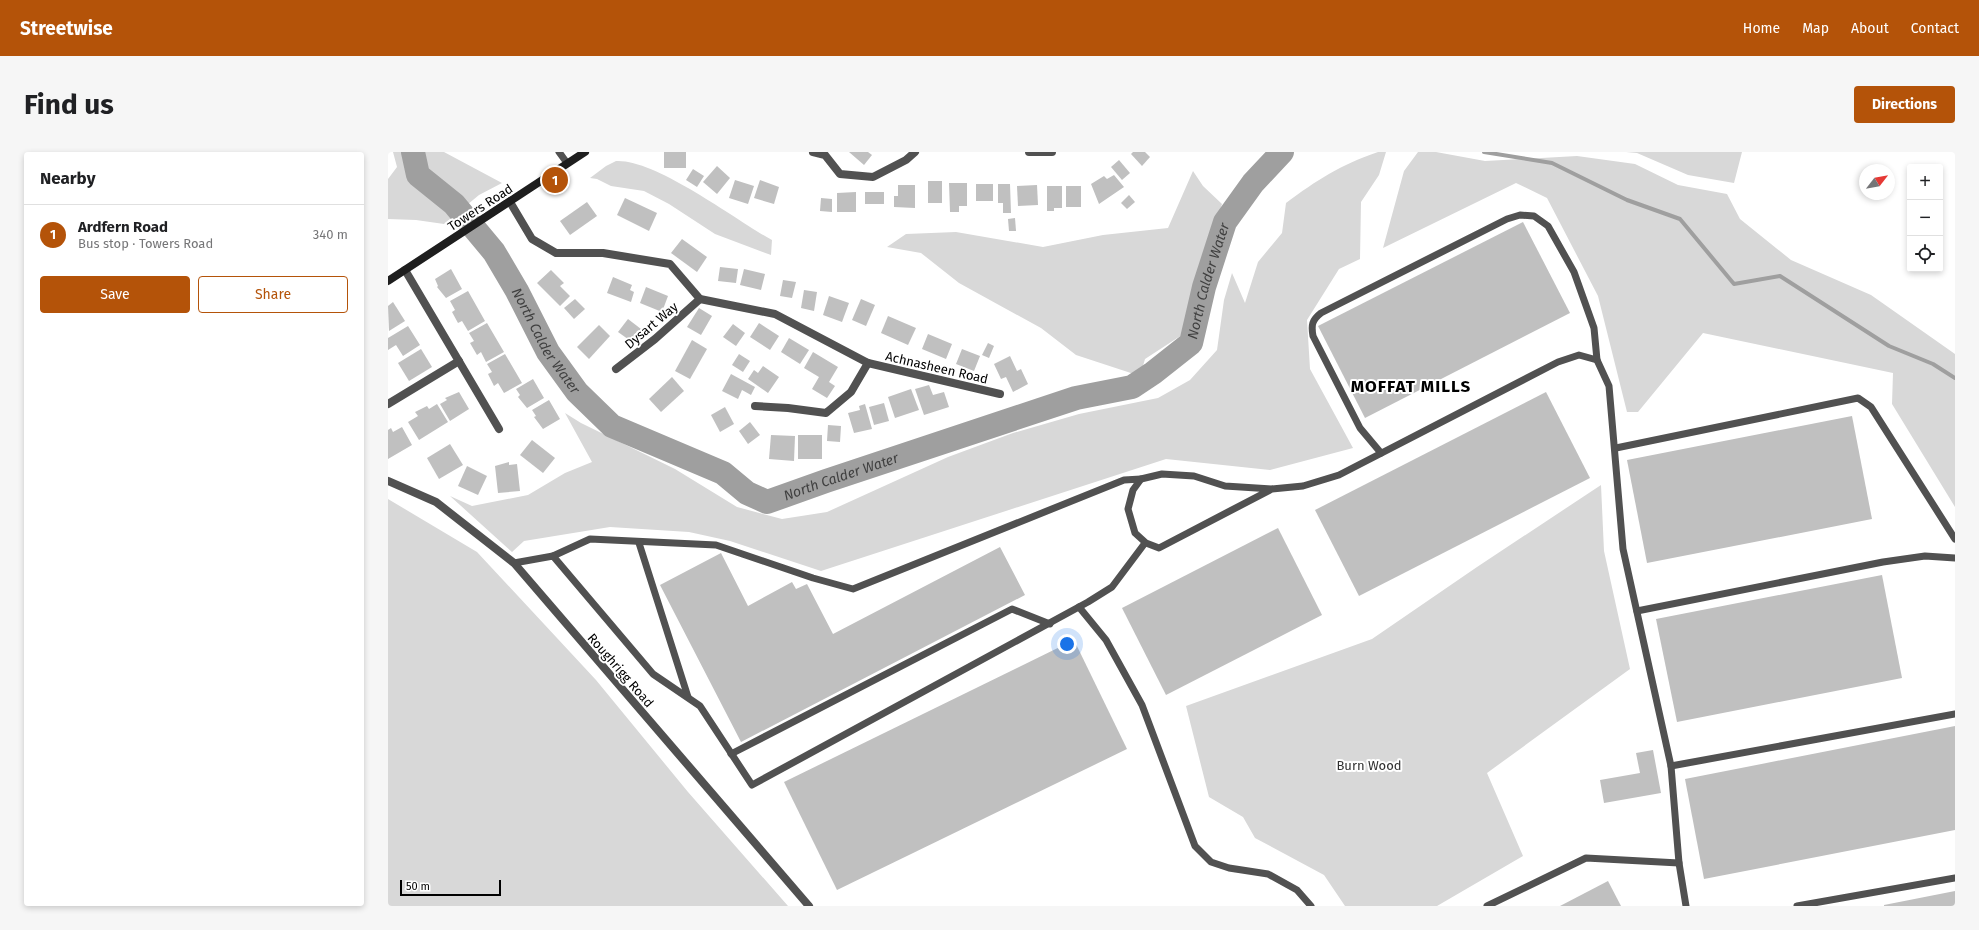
<!DOCTYPE html>
<meta charset="utf-8">
<style>
body{margin:0;font-family:"Fira Sans",sans-serif;background:#f6f6f6;color:#202124}
.controls{position:absolute;right:12px;top:12px;display:grid;overflow:hidden;border-radius:4px;box-shadow:0 2px 6px #0003}
.controls button{width:36px;height:36px;display:grid;place-items:center;padding:0;border:0;border-bottom:1px solid #e0e0e0;background:#fff;color:#202124;font:20px sans-serif}
.compass{position:absolute;left:1471px;top:12px;width:36px;height:36px;border-radius:50%;background:#fff;box-shadow:0 2px 6px #0003;rotate:59deg}
.scale{position:absolute;left:12px;bottom:10px;width:101px;box-sizing:border-box;padding-left:4px;border:2px solid #000;border-top:0;font-size:11px;line-height:14px;white-space:nowrap;color:#000;-webkit-text-stroke:3px #fff;paint-order:stroke}
.you{position:absolute;left:679px;top:492px;width:14px;height:14px;margin:-10px;border:3px solid #fff;border-radius:50%;background:#1a73e8;box-shadow:0 0 0 6px #1a73e833}
.badge{display:grid;place-items:center;width:26px;height:26px;border-radius:50%;background:#b45309;color:#fff;font-size:13px;font-weight:700}
.pin{position:absolute;translate:-50% -50%;border:2px solid #fff;box-shadow:0 1px 4px #0006}
.list{margin:0;padding:0;list-style:none}
h2{display:flex;justify-content:space-between;align-items:center;height:52px;margin:0;padding:0 16px;font-size:17px}
h2 small{font-size:13px;font-weight:400;color:#757577}
.list li{display:grid;grid-template-columns:26px 1fr auto;gap:12px;align-items:center;box-sizing:border-box;height:60px;padding:0 16px;border-top:1px solid #e0e0e0}
.list b{display:block;font-size:15px;white-space:nowrap}
.list p{margin:0;font-size:13px;white-space:nowrap;color:#757577}
.list em{font-size:13px;font-style:normal;color:#757577}
.actions{display:flex;gap:8px;padding:12px 16px}
.actions a{flex:1;padding:9px 0;border:1px solid #b45309;border-radius:4px;text-align:center;font-size:14px;color:#b45309}
.actions .main{background:#b45309;color:#fff}
.icon{flex:none;width:22px;height:22px;fill:none;stroke:currentColor;stroke-width:2;stroke-linecap:round;stroke-linejoin:round}
.map{position:relative;flex:none;width:1567px;height:754px;overflow:hidden;border-radius:4px}
header{display:flex;align-items:center;gap:24px;box-sizing:border-box;height:56px;padding:0 20px;background:#b45309;color:#fff}
header strong{font-size:19px}
nav{display:flex;gap:22px;margin-inline-start:auto;font-size:14px}
.intro{display:flex;align-items:center;justify-content:space-between;box-sizing:border-box;height:96px;padding:0 24px}
h1{margin:0;font-size:28px}
.button{padding:10px 18px;border-radius:4px;background:#b45309;color:#fff;font-size:14px;font-weight:700}
main{display:flex;gap:24px;padding:0 24px}
aside{flex:1;background:#fff;border-radius:4px;box-shadow:0 2px 6px #0003}
.map>svg:first-child{display:block}
.green{fill:#d8d8d8}
.lines{fill:none;stroke-linecap:round;stroke-linejoin:round}
.stream{stroke:#9f9f9f;stroke-width:4}
.river{stroke:#9f9f9f;stroke-width:24}
.building{fill:#c0c0c0}
.lane{stroke:#515151;stroke-width:7}
.street{stroke:#515151;stroke-width:8}
.secondary{stroke:#1e1e1e;stroke-width:8}
.labels{text-anchor:middle;stroke-width:4;stroke-linejoin:round;paint-order:stroke}
.street-label{font-size:13px;fill:#000;stroke:#fff}
.park-label{font-size:13px;fill:#2f2f2f;stroke:#fff}
.water-label{font-size:14px;font-style:italic;fill:#404040;stroke:#fff}
.district-label{font-size:17px;font-weight:bold;letter-spacing:1px;fill:#000;stroke:#fff}
</style>
<header>
<strong>Streetwise</strong>
<nav><a>Home</a><a>Map</a><a>About</a><a>Contact</a></nav>
</header>
<div class="intro"><h1>Find us</h1><a class="button">Directions</a></div>
<main>
<aside>
<h2>Nearby<small></small></h2>
<ul class="list">
<li><span class="badge">1</span><div><b>Ardfern Road</b><p>Bus stop · Towers Road</p></div><em>340 m</em></li>
</ul>
<div class="actions"><a class="main">Save</a><a>Share</a></div>
</aside>
<div class="map">
<svg width="1567" height="754" viewBox="0 0 1567 754">
<rect width="100%" height="100%" fill="#fff"/>
<g class="green">
<path d="M5 0H56L114 31 91 43 56 72 28 68 0 67V27L9 15Z"/>
<path d="M990 0H998L991 23 973 50 972 107 951 117 919 168 922 217 965 296 882 318 778 307 433 419 342 389 301 380 222 375 136 389 124 400 62 344 84 354 140 343 177 321 204 310 177 261 193 271 287 317 349 355 394 367 439 360 560 305 625 281 691 262 770 246 802 228 829 198 836 148 844 121 857 151 870 110 894 81 898 51C929 28 952 13 990 0Z"/>
<path d="M1030 0H1048L1097 9 1189 4 1247 12 1290 33 1339 42 1352 67 1403 108 1483 143 1567 202V355L1504 252 1505 221 1315 181 1250 260H1239L1210 144 1159 46 1128 31 995 96 1016 19Z"/>
<path d="M1238 0H1354L1346 31 1300 23 1249 1Z"/>
<path d="M228 9C268 7 346 67 384 88L383 103 327 82 281 52 256 39 223 34 209 27 202 26 218 14Z"/>
<path d="M805 19 815 34 834 52 811 120 800 179 757 207 752 224 688 203 653 176 571 131 533 101 499 95 518 82 568 80 655 95 715 83 780 76Z"/>
<path d="M1213 333 1216 399 1242 517 1099 621 1135 704 1049 754H957L936 723 867 686 855 665 821 645 798 554 984 487 1089 415Z"/>
<path d="M0 347 89 400 208 528 300 640 400 754H0Z"/>
</g>
<g class="lines">
<path class="stream" d="M1096 0 1164 11 1239 48 1292 67 1346 132 1392 124 1501 194 1545 212 1567 226"/>
<path class="river" id="s1" d="M25 0 30 23 66 52 106 100 129 139 160 200 189 240 224 274 335 321 359 341 379 350 438 329 688 246 744 235 765 221 803 191 816 135 837 70 865 31 894 0"/>
</g>
<g class="building">
<rect x="276" y="0" width="22" height="16"/>
<path d="M461 0H480L484 3 476 13Z"/>
<path d="M745 0H757L762 5 754 14 743 2Z"/>
<path d="M731 8 742 21 734 28 723 15Z"/>
<path d="M329 14 342 26 329 42 315 30Z"/>
<path d="M305 17 316 24 309 35 298 28Z"/>
<path d="M726 23 736 35 711 52 703 32 716 24 719 27Z"/>
<path d="M347 28 366 34 360 52 341 46Z"/>
<path d="M372 28 391 35 386 52 366 46Z"/>
<rect x="540" y="29" width="14" height="22"/>
<path d="M561 31H579V54H571V60H562Z"/>
<rect x="588" y="32" width="17" height="17"/>
<path d="M610 32H622L623 61H615V51H610Z"/>
<path d="M510 33H527V56L506 55V44H510Z"/>
<path d="M649 33 650 53 630 54 629 34Z"/>
<path d="M659 34H674V56H666V59H659Z"/>
<rect x="678" y="34" width="15" height="21"/>
<path d="M468 40V60H449V41Z"/>
<rect x="477" y="40" width="19" height="12"/>
<path d="M741 43 747 50 739 57 733 51Z"/>
<path d="M237 46 269 61 261 79 229 63Z"/>
<path d="M433 46 444 47V60L432 59Z"/>
<path d="M199 50 209 64 182 83 172 69Z"/>
<path d="M627 66 628 79H621L620 67Z"/>
<path d="M1135 70 1182 161 977 266 930 174Z"/>
<path d="M294 87 319 105 309 120 283 101Z"/>
<path d="M332 115 350 117 348 131 330 129Z"/>
<path d="M63 117 74 137 58 146 49 135 50 134 47 127Z"/>
<path d="M356 117 377 122 373 138 352 133Z"/>
<path d="M163 118 176 131 172 134 182 144 172 154 149 131Z"/>
<path d="M225 125 244 133 242 138 246 140 243 150 219 141Z"/>
<path d="M395 128 408 130 404 146 392 144Z"/>
<path d="M258 135 280 144 274 160 252 151Z"/>
<path d="M416 138 429 140 426 159 413 156Z"/>
<path d="M80 139 97 169 80 179 74 169 70 171 64 160 67 158 62 149Z"/>
<path d="M441 144 461 151 454 170 435 163Z"/>
<path d="M187 147 197 157 186 167 176 156Z"/>
<path d="M473 147 487 153 478 174 464 168Z"/>
<path d="M5 150 17 169 1 179 0 154Z"/>
<path d="M311 156 324 164 313 183 299 175Z"/>
<path d="M500 164 528 176 520 193 493 181Z"/>
<path d="M240 167 253 177 244 190 230 180Z"/>
<path d="M99 171 116 200 98 210 93 200 89 203 82 191 86 189 81 181Z"/>
<path d="M371 171 391 184 382 198 362 185Z"/>
<path d="M345 172 357 181 348 194 335 185Z"/>
<path d="M211 173 222 184 201 207 189 195Z"/>
<path d="M20 174 32 193 15 204 8 193 0 198V186Z"/>
<path d="M540 182 564 192 558 207 534 197Z"/>
<path d="M401 186 421 198 412 212 393 200Z"/>
<path d="M304 188 319 197 302 227 287 219Z"/>
<path d="M600 191 606 194 601 206 594 203Z"/>
<path d="M33 197 44 215 21 229 10 211Z"/>
<path d="M574 197 592 204 586 219 568 212Z"/>
<path d="M425 200 450 215 441 230 447 234 439 246 424 237 431 225 416 216Z"/>
<path d="M117 202 134 231 116 241 110 231 106 234 100 222 104 220 99 212Z"/>
<path d="M351 202 362 209 355 220 344 213Z"/>
<path d="M622 204 629 219 633 217 640 232 625 240 618 225 613 227 606 212Z"/>
<path d="M375 214 391 225 380 241 360 227 366 218 370 221Z"/>
<path d="M343 222 367 235 363 243 354 238 350 247 334 239Z"/>
<path d="M284 225 296 239 273 260 261 247Z"/>
<path d="M145 227 156 246 139 256 130 245 132 243 128 237Z"/>
<path d="M541 233 545 243 556 240 561 255 536 263 527 237Z"/>
<path d="M523 237 531 258 507 266 500 245Z"/>
<path d="M71 240 81 257 62 269 52 252 59 248 57 246Z"/>
<path d="M1158 240 1202 326 971 444 927 358Z"/>
<path d="M161 248 172 267 155 277 146 265 148 264 144 258Z"/>
<path d="M496 251 501 269 486 273 481 255Z"/>
<path d="M49 252 60 270 31 288 20 270 30 264 27 260 39 254 41 257Z"/>
<path d="M477 252 484 277 466 281 460 261 472 258 471 254Z"/>
<path d="M337 255 346 272 332 280 323 263Z"/>
<path d="M1464 264 1484 367 1259 411 1239 308Z"/>
<path d="M362 270 372 283 360 292 351 279Z"/>
<path d="M440 273 453 274 452 290 439 289Z"/>
<path d="M14 275 24 293 0 307V278L3 276 5 280Z"/>
<path d="M383 283 407 284 406 309 381 307Z"/>
<rect x="410" y="283" width="24" height="24"/>
<path d="M144 288 167 306 155 321 132 303Z"/>
<path d="M62 292 75 313 51 327 39 306Z"/>
<path d="M121 310V313L129 312 132 339 110 341 107 314Z"/>
<path d="M79 314 99 324 90 343 70 334Z"/>
<path d="M890 376 934 463 778 543 734 456Z"/>
<path d="M612 395 637 443 353 590 272 433 333 401 360 454 404 430 408 437 419 432 445 482Z"/>
<path d="M1494 423 1514 526 1289 570 1268 467Z"/>
<path d="M686 488 739 597 449 738 396 630Z"/>
<path d="M1567 574V678L1316 727 1297 627Z"/>
<path d="M1265 598 1273 641 1216 651 1212 628 1252 621 1248 601Z"/>
<path d="M1220 729 1233 754H1172Z"/>
<path d="M1567 739V754H1496V753Z"/>
</g>
<g class="lines">
<g class="lane">
<path d="M171 0 179 11"/>
<path d="M1228 296 1470 246 1483 255 1567 387"/>
<path d="M993 301 972 276 925 184C923 173 924 168 933 161L1119 67 1132 63 1146 64 1160 74 1186 120 1206 176 1209 208"/>
<path d="M884 337 771 396 758 391 747 381 740 357 745 338 753 327 774 322 806 324 837 334 884 337 915 334 951 323 1170 210 1191 203 1209 208 1221 234 1235 397 1283 614 1291 711 1298 754"/>
<path d="M251 391 300 545"/>
<path d="M165 404 202 387 328 393 425 426 465 437 736 328 753 327"/>
<path d="M126 411 165 404 265 522 312 554 364 633 700 450 724 435 757 391"/>
<path d="M691 455 718 488 754 553 807 694 823 710 841 716 880 722 909 738 923 754"/>
<path d="M1249 459 1495 410 1537 404 1567 406"/>
<path d="M343 602 624 457 662 472"/>
<path d="M1283 614 1567 562"/>
<path d="M1099 754 1198 706 1291 711"/>
<path d="M1409 754 1567 726"/>
</g>
<g class="street">
<path d="M425 0 437 3 452 22 485 25 518 8 527 0"/>
<path d="M641 0H664"/>
<path d="M122 50 144 87 168 101H215L282 112 312 147 387 162 480 211 612 242"/>
<path d="M17 118 111 277"/>
<path d="M228 217 267 187 312 147"/>
<path d="M0 252 71 209"/>
<path d="M367 254 400 256 438 261 463 240 480 211"/>
<path d="M0 329 48 350 126 411 421 754"/>
</g>
<path class="secondary" d="M0 129 197 0"/>
</g>
<g class="labels">
<g class="street-label">
<text transform="translate(92 55) rotate(-33)" y="5">Towers Road</text>
<text transform="translate(263 173) rotate(-40)" y="5">Dysart Way</text>
<text transform="translate(549 215) rotate(13)" y="5">Achnasheen Road</text>
<text transform="translate(233 518) rotate(49)" y="5">Roughrigg Road</text>
</g>
<g class="park-label">
<text x="981" y="618">Burn Wood</text>
</g>
<g class="water-label">
<text dy="5" stroke="none"><textPath href="#s1" startOffset="1039">North Calder Water</textPath></text>
<text dy="5" stroke="none"><textPath href="#s1" startOffset="235">North Calder Water</textPath></text>
<text dy="5" stroke="none"><textPath href="#s1" startOffset="596">North Calder Water</textPath></text>
</g>
<g class="district-label">
<text x="1023" y="240">MOFFAT MILLS</text>
</g>
</g>
</svg>
<div class="controls">
<button>+</button>
<button>−</button>
<button><svg class="icon" aria-label="locate" viewBox="0 0 24 24"><circle cx="12" cy="12" r="6"/><path d="M12 2v4M12 18v4M2 12h4M18 12h4"/></svg></button>
</div>
<svg class="compass" viewBox="-18 -18 36 36"><path d="M0-13l5 13h-10z" fill="#e53935"/><path d="M0 13l5-13h-10z" fill="#757577"/></svg>
<div class="scale">50 m</div>
<div class="you"></div>
<div class="pin badge" style="left:167px;top:28px">1</div>
</div>
</main>
